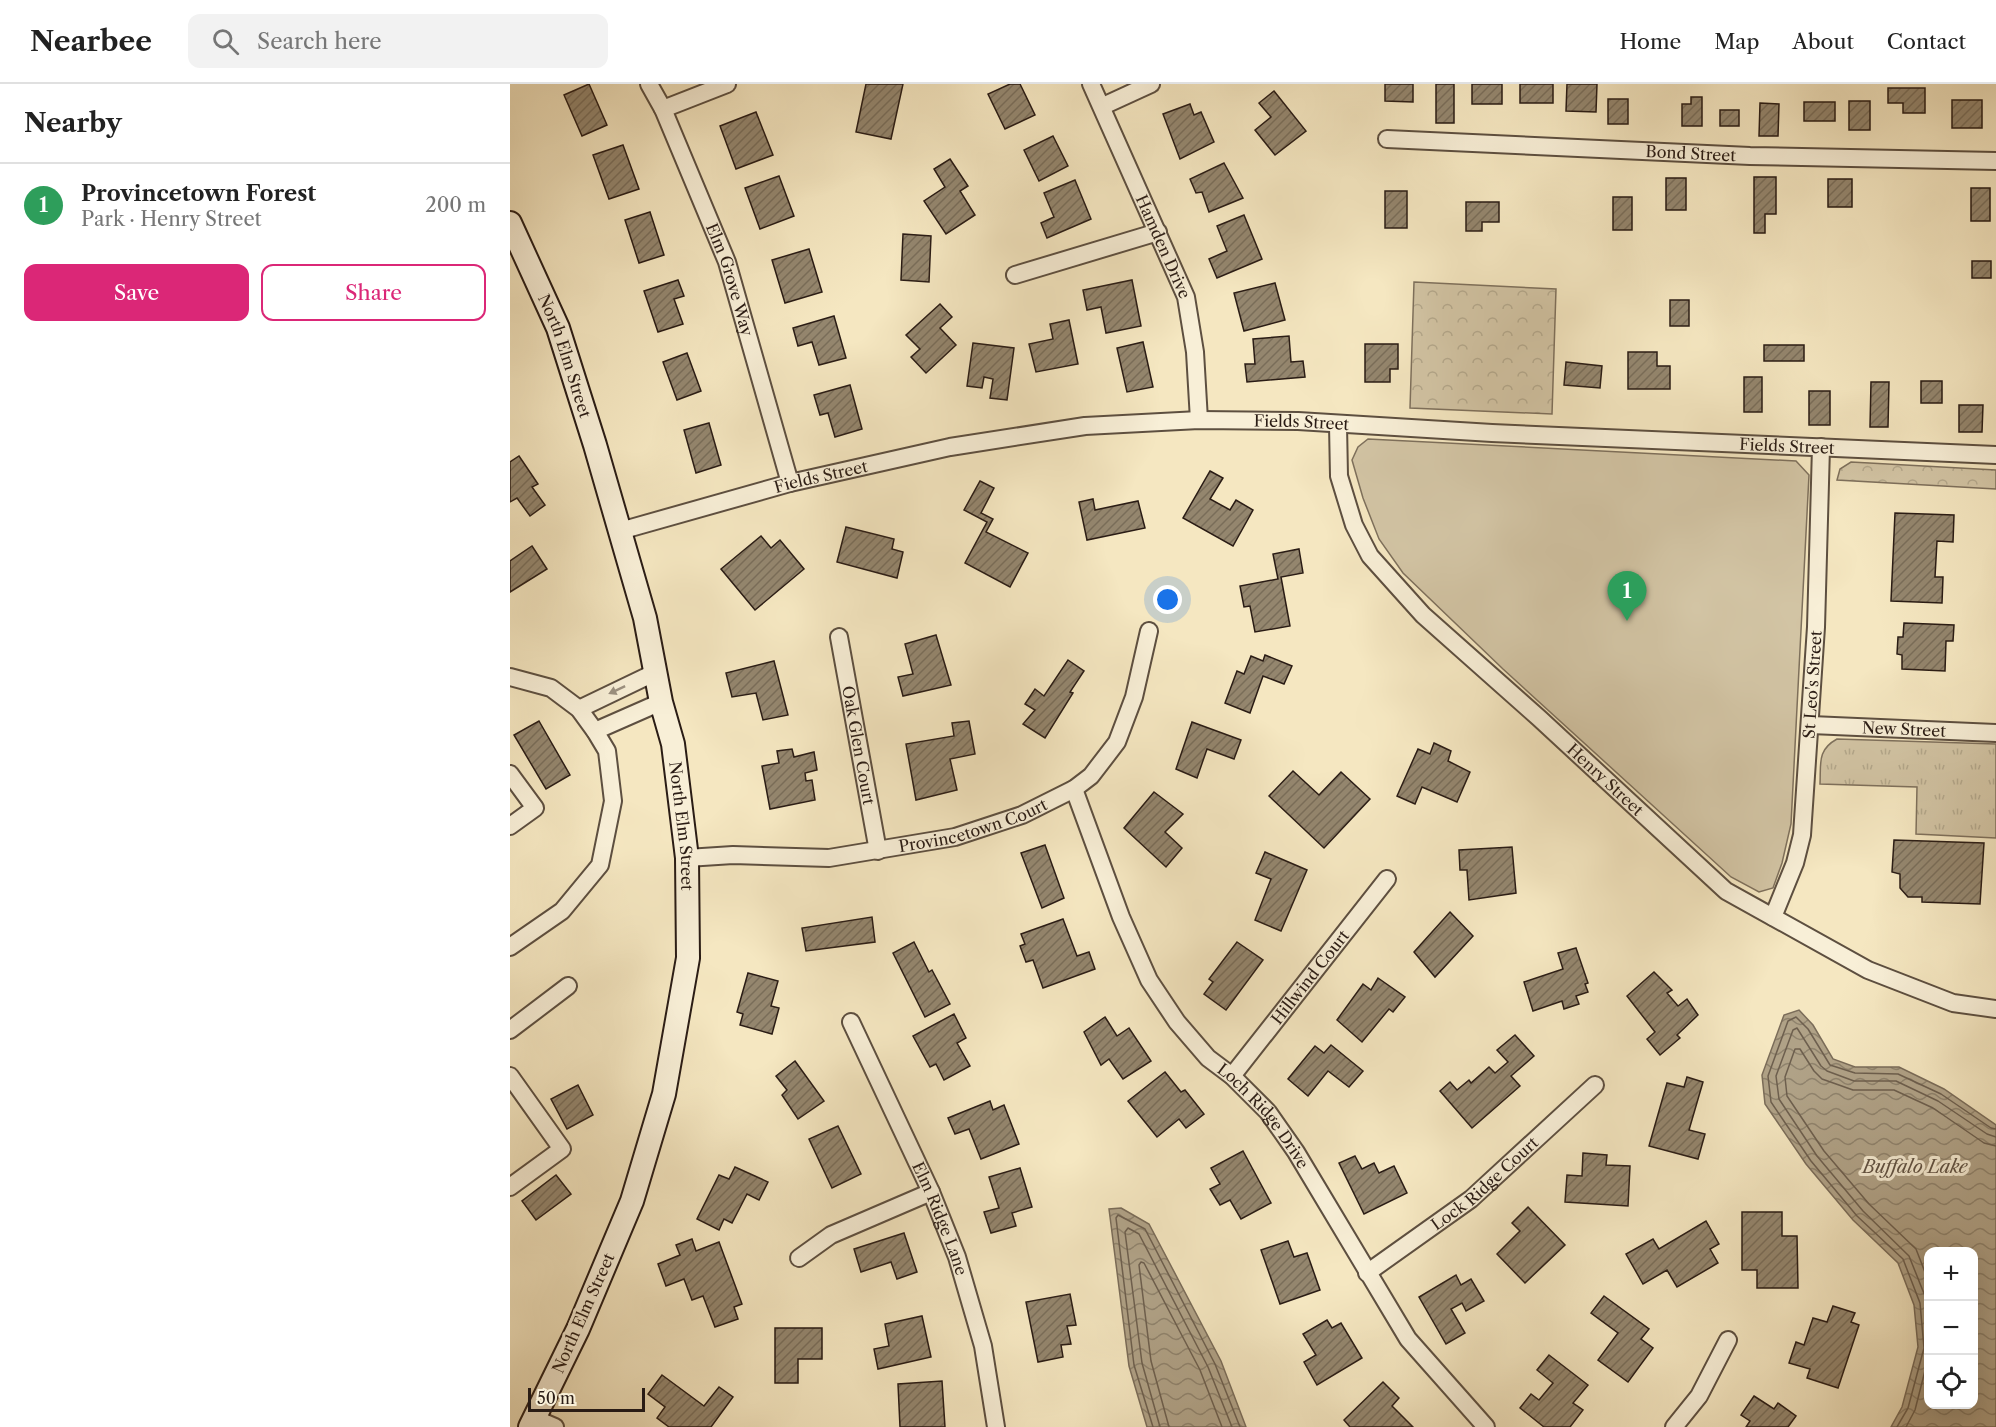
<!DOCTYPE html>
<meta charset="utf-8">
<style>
body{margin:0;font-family:"Libre Caslon Text",serif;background:#f2f2f2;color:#222}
.controls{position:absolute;right:18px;bottom:18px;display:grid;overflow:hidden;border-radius:12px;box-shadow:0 6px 24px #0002}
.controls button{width:54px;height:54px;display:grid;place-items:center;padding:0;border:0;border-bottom:2px solid #e0e0e0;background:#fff;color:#222;font:30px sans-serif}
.scale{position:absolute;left:18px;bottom:15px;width:117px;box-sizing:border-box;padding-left:6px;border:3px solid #2a1c15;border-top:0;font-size:16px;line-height:21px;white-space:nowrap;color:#2a1c15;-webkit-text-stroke:4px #f8efd7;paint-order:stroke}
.you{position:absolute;left:658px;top:516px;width:21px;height:21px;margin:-15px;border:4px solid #fff;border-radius:50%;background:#1a73e8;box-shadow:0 0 0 9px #1a73e833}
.badge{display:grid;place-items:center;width:39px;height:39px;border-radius:50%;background:#db2777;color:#fff;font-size:20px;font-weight:700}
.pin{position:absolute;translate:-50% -50px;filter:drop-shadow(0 2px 3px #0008)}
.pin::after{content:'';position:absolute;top:32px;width:21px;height:18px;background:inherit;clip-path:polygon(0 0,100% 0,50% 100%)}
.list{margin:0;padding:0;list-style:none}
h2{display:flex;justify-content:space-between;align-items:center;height:78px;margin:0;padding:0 24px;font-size:26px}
h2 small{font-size:20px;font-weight:400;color:#767676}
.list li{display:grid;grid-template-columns:39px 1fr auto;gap:18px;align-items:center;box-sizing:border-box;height:84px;padding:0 24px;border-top:2px solid #e0e0e0}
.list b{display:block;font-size:22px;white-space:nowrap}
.list p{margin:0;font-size:20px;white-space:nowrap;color:#767676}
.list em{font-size:20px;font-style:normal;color:#767676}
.actions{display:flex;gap:12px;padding:18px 24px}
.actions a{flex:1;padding:14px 0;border:2px solid #db2777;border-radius:12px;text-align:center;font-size:21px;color:#db2777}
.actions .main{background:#db2777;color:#fff}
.icon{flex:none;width:33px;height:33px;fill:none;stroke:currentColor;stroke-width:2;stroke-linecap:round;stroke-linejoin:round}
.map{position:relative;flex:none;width:1486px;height:1343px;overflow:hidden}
header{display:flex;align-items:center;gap:36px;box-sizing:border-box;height:84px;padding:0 30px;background:#fff;border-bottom:2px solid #e0e0e0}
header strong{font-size:28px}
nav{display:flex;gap:33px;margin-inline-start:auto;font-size:21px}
.search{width:420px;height:54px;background:#f2f2f2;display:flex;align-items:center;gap:15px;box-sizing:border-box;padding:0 21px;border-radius:12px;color:#767676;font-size:22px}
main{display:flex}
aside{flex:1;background:#fff}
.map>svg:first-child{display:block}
.grass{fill:url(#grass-tufts);stroke:#7e705c;stroke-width:1.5}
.forest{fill:url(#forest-crowns);stroke:#7e705c;stroke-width:1.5}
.park{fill:#d2c4a4;stroke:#7e705c;stroke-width:1.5}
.water{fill:url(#water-waves);stroke:#7a6c59;stroke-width:1.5;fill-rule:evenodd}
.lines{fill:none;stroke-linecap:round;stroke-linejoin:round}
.shore{stroke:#6d5f4e;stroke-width:1.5}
.building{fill:url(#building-hatch);stroke:#2a1c15;stroke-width:1.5}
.street-casing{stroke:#5d4f40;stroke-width:20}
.secondary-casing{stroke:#2a1c15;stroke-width:26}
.street{stroke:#f8efd7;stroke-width:16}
.secondary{stroke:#f8efd7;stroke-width:22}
.oneway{fill:#9b9080}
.labels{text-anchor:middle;stroke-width:6;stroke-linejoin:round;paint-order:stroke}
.street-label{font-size:16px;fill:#2a1c15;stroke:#f8efd7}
.water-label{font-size:18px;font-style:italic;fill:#605243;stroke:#f8efd7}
</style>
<header>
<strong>Nearbee</strong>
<div class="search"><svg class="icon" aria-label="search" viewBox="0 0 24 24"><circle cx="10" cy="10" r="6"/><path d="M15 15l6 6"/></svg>Search here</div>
<nav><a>Home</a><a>Map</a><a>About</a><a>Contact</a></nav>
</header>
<main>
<aside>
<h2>Nearby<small></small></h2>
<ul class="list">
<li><span class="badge" style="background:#2e9e5b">1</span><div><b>Provincetown Forest</b><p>Park · Henry Street</p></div><em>200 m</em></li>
</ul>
<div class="actions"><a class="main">Save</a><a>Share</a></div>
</aside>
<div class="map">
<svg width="1486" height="1343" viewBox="0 0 1486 1343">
<defs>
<pattern id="grass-tufts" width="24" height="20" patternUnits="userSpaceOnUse" patternTransform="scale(1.5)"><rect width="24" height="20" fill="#d2c4a4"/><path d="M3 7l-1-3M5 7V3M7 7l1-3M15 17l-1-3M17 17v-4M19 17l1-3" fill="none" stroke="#b4a88c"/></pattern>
<pattern id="forest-crowns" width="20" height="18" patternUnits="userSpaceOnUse" patternTransform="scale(1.5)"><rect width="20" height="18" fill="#d2c4a4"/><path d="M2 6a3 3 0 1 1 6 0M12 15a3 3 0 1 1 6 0" fill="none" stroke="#b4a88c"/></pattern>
<pattern id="water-waves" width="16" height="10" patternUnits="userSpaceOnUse" patternTransform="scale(1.5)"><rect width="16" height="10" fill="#b0a287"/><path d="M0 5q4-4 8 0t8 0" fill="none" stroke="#8f836d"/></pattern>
<pattern id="building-hatch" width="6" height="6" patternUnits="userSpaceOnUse" patternTransform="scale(1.5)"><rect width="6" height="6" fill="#94866e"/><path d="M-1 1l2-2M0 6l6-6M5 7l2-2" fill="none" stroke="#796d59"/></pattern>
</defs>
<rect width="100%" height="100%" fill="#f5e7c1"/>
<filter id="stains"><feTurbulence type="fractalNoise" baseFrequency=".00333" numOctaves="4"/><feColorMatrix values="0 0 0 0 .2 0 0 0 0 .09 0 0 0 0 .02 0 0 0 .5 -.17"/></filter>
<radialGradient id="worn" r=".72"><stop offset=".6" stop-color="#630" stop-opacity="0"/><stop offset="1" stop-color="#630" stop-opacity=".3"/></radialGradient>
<path class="grass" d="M1327 655 1486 660V754L1406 750 1407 703 1310 700C1311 679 1307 666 1327 655Z"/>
<g class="forest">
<path d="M904 198 1046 205 1042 330 900 324Z"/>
<path d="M1341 378 1486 386V405L1327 396 1330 385Z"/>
</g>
<path class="park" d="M858 355 1286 377 1299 391 1281 740 1272 779 1263 804 1249 808 1221 793 993 585 893 489 869 455 853 414 842 376 848 363Z"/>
<g class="water">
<path d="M1289 926 1303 941 1323 975 1345 983H1389L1434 1005 1486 1041V1343H1381L1392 1323 1408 1263 1404 1221 1388 1179 1343 1136 1296 1080 1255 1020 1252 991 1274 931ZM1418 1168H1464V1320H1418Z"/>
<path d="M611 1124 639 1140 711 1277 736 1343H637L619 1282 599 1125Z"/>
</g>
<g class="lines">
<g class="shore">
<path d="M1418 1196 1406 1165 1359 1120 1314 1067 1277 1012 1275 993 1285 965H1290L1304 987 1312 995 1343 1006H1384L1423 1024 1474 1059 1486 1062"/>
<path d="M1418 1233 1417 1217 1399 1172 1353 1127 1307 1072 1269 1015 1266 992 1283 946 1287 944 1311 982 1317 987 1344 997H1386L1428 1017 1477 1050 1486 1053"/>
<path d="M643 1343 624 1281 606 1134 608 1131 635 1145 705 1280 730 1343"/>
<path d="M650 1343 632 1279 615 1148 618 1144 629 1150 698 1283 722 1343"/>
<path d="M659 1343 641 1277 629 1181 631 1178 634 1179 690 1286 712 1343"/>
<path d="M1387 1343 1398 1324 1414 1264 1410 1219 1393 1175 1347 1132 1301 1077 1261 1018 1258 992 1278 937 1286 933 1298 945 1320 981 1345 989 1388 990 1431 1010 1481 1044 1486 1045"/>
<path d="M1396 1343 1405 1326 1418 1275"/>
</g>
</g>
<g class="building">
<path d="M79 0 97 41 72 52 54 11Z"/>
<path d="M356 0H393L381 55 346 48Z"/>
<path d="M500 0H510L525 31 495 45 478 10Z"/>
<path d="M875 0H903V18L875 17Z"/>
<rect x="926" y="0" width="18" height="39"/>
<rect x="962" y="0" width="30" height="20"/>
<rect x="1010" y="0" width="33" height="19"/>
<path d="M1057 0H1087L1086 28 1056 27Z"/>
<path d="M1378 4H1415V29H1393V19H1378Z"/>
<path d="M764 7 796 47 765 71 745 46 761 33 749 19Z"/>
<path d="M1181 13H1192V42H1172V20H1181Z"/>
<rect x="1098" y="15" width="20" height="25"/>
<rect x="1442" y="16" width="30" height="28"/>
<rect x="1339" y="17" width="21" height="29"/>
<rect x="1294" y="18" width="31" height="19"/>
<path d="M1250 19 1269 20 1268 52H1249Z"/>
<path d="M680 20 684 31 691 28 704 58 670 75 653 30Z"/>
<rect x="1210" y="26" width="19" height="16"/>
<path d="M246 28 263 71 226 85 210 42Z"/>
<path d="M543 52 558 82 529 97 514 66Z"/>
<path d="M113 61 129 105 99 115 83 71Z"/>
<path d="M440 75 458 102 450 107 465 131 436 150 414 117 435 103 424 85Z"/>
<path d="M714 79 733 114 699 128 692 108 686 109 680 95Z"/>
<path d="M269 92 284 132 250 145 235 104Z"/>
<path d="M1244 93H1266V130H1255V149H1244Z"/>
<rect x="1156" y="94" width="20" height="32"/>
<rect x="1318" y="95" width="24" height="28"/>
<path d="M565 96 581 135 537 154 531 139 544 133 534 109Z"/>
<rect x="1461" y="104" width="19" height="33"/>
<rect x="875" y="107" width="22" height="37"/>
<rect x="1103" y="113" width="19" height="33"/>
<path d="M956 118H989V138H972V147H956Z"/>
<path d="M140 128 154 171 129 179 115 136Z"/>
<path d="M734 131 752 175 707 194 699 175 717 167 707 142Z"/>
<path d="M393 150 421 152 419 198 391 196Z"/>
<path d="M299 165 312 208 275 219 262 176Z"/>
<rect x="1462" y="177" width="19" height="17"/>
<path d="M168 196 174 212 164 215 173 240 148 248 134 207Z"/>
<path d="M622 196 631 242 596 249 591 223 577 226 573 206Z"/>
<path d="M765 199 775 236 734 247 724 209Z"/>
<rect x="1160" y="216" width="19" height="26"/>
<path d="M430 220 442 233 430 244 446 261 416 289 401 273 410 265 396 251Z"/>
<path d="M324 232 336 274 309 281 302 258 288 262 283 244Z"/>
<path d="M559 236 568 280 526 288 519 260 543 255 540 240Z"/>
<path d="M779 252 781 278 793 277 795 293 737 298 735 280H745L743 255Z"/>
<path d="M633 258 643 303 617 308 607 264Z"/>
<path d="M463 259 504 264 497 316 480 314 483 295 474 293 472 304 457 302Z"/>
<path d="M855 260H888V285H880V298H855Z"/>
<rect x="1254" y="261" width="40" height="16"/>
<path d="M1118 268H1147V282H1160V305H1118Z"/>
<path d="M177 269 191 307 167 316 153 278Z"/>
<path d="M1056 278 1092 282 1090 304 1054 301Z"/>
<rect x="1234" y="293" width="18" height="35"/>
<rect x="1411" y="297" width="21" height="22"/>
<path d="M1361 298H1379L1378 343H1360Z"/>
<path d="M340 301 352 345 325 353 318 329 310 331 304 311Z"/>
<rect x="1299" y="307" width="21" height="34"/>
<path d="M1449 321H1473L1472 348H1449Z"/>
<path d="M199 339 211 381 186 389 174 346Z"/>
<path d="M9 372 28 400 22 403 35 421 20 432 7 414 0 418V378Z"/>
<path d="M700 387 713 394 700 415 720 426 726 416 743 426 723 462 673 434Z"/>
<path d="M470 397 484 404 471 429 483 435 476 448 518 469 500 503 455 479 477 438 454 426Z"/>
<path d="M583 415 585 426 628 417 635 444 577 456 569 418Z"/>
<path d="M1385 429 1444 431 1443 458 1427 457 1425 493H1433L1432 519 1381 517Z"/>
<path d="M336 443 384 455 382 465 393 468 387 494 327 478Z"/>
<path d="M251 452 261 464 270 456 294 485 245 526 211 485Z"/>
<path d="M22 462 37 485 0 508V477Z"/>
<path d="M789 465 793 489 771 493 780 542 745 548 740 522 734 523 730 502 768 495 763 470Z"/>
<path d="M1394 539 1444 541 1443 557H1436L1435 587 1392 585V571L1387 570 1388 553H1393Z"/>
<path d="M426 551 441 601 393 612 388 593 403 590 395 560Z"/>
<path d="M755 571 782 582 774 600 753 592 740 629 715 619 727 587 734 590 741 572 753 577Z"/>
<path d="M558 576 574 587 560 608 563 609 535 654 513 640 525 626 515 620 525 605 534 612Z"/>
<path d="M264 577 278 631 253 636 246 609 222 613 216 589Z"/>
<path d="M29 637 60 691 36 705 4 651Z"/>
<path d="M459 637 465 670 440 675 447 706 406 716 396 660 444 652 442 639Z"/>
<path d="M682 638 731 656 724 675 697 665 687 694 666 685Z"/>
<path d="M924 659 941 667 938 677 960 688 947 718 912 703 905 720 887 712 908 665 920 670Z"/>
<path d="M282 665 284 673 304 668 307 686 295 689 296 697 302 696 305 716 260 725 252 682 269 679 267 667Z"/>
<path d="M783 687 809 711 831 688 860 715 814 764 759 712Z"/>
<path d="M644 708 673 730 655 748 672 764 656 783 614 744Z"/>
<path d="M1384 756 1474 759 1470 820 1412 818V813H1398L1390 804V790L1382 788Z"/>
<path d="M535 761 554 814 532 824 511 769Z"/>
<path d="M1002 763 1006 809 959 816 957 786H950L949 766Z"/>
<path d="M755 768 797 786 771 847 745 836 761 795 746 789Z"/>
<path d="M940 828 963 852 925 893 904 868Z"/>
<path d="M362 833 365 858 296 867 292 844Z"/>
<path d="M553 835 567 872 579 868 585 885 533 904 523 876 516 878 510 862 515 860 511 850Z"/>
<path d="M404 858 419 888 422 886 440 920 415 933 383 869Z"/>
<path d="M727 858 753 876 716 926 694 910 703 898 699 895Z"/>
<path d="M1066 864 1078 899 1075 900 1078 908 1066 912 1069 920 1054 925 1052 917 1023 927 1014 898 1053 885 1048 869Z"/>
<path d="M1144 888 1162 906 1157 909 1168 922 1177 915 1188 931 1167 951 1170 954 1150 971 1137 955 1145 948 1117 912Z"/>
<path d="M238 889 268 897 261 922 269 924 262 950 230 941 233 930 227 928Z"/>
<path d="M868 894 895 913 883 928 879 925 852 958 827 936 853 900 861 906Z"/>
<path d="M444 930 456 954 447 959 460 982 434 996 426 980 420 983 403 952Z"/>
<path d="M595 933 607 952 619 944 641 977 613 995 599 975 591 981 574 948Z"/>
<path d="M1005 951 1024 972 1001 992 1010 1002 962 1044 930 1007 940 998 947 1006 959 996 961 999 979 983 985 989 998 978 987 966Z"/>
<path d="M821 961 853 987 839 1003 818 987 798 1012 778 995 805 962 814 969Z"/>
<path d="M285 977 314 1017 288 1035 272 1011 277 1006 266 992Z"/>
<path d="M655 988 671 1008 675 1006 694 1030 676 1044 669 1035 647 1053 618 1017Z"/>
<path d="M1177 993 1193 998 1179 1046 1195 1050 1188 1075 1139 1062 1157 999 1174 1003Z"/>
<path d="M68 1001 83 1031 57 1045 41 1015Z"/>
<path d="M480 1017 483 1026 494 1021 509 1060 471 1075 459 1045 445 1050 438 1034Z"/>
<path d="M328 1042 351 1090 322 1104 299 1055Z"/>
<path d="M733 1067 761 1119 731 1135 720 1116 710 1121 700 1105 710 1100 701 1084Z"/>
<path d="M1073 1069 1097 1071 1096 1081 1120 1082 1118 1122 1055 1118 1057 1091 1072 1092Z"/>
<path d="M845 1072 852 1085 864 1079 869 1089 884 1082 897 1109 854 1130 829 1079Z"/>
<path d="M225 1083 258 1098 249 1116 237 1110 222 1139 214 1135 209 1146 187 1135 209 1091 219 1095Z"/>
<path d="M510 1084 522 1123 502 1129 506 1142 481 1149 474 1128 489 1124 479 1093Z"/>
<path d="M46 1091 61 1110 26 1136 12 1117Z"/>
<path d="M1018 1123 1055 1161 1015 1199 987 1170 1010 1147 1002 1139Z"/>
<path d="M1232 1128H1272V1152H1287L1288 1204H1247V1186H1232Z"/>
<path d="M1196 1137 1209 1160 1200 1165 1208 1179 1167 1203 1157 1186 1133 1200 1116 1170 1143 1155 1149 1165Z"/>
<path d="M394 1149 407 1188 387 1195 381 1178 351 1188 344 1165Z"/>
<path d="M182 1155 186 1167 209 1158 232 1220 224 1223 228 1235 205 1243 193 1212 182 1216 174 1195 156 1202 148 1180 170 1171 166 1161Z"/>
<path d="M778 1157 784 1173 797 1169 810 1206 770 1220 751 1166Z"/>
<path d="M946 1191 951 1201 961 1195 974 1217 956 1227 952 1219 941 1225 955 1249 936 1260 909 1213Z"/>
<path d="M560 1210 566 1241 557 1242 561 1260 551 1261 553 1273 528 1278 516 1218Z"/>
<path d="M1094 1212 1139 1245 1131 1255 1143 1264 1118 1298 1088 1276 1108 1249 1081 1229Z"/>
<path d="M1323 1222 1345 1229 1341 1238 1349 1241 1328 1304 1297 1294 1300 1285 1279 1279 1286 1258 1294 1261 1303 1234 1317 1238Z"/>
<path d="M412 1232 421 1273 368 1285 364 1265 379 1262 375 1240Z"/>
<path d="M817 1236 822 1244 831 1239 852 1274 807 1301 794 1278 806 1271 793 1250Z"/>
<path d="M265 1244H312V1275H288V1299H265Z"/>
<path d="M1039 1271 1078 1301 1063 1319 1073 1326 1060 1343H1034L1010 1324 1021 1310 1029 1316 1043 1299 1027 1286Z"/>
<path d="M152 1291 194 1322 209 1303 223 1313 201 1343H159L147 1334 155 1323 138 1310Z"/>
<path d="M432 1297 435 1343H390L388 1300Z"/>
<path d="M873 1298 889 1314 882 1322 903 1343H840L834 1336Z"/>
<path d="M1244 1312 1264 1325 1268 1319 1286 1332 1278 1343H1236L1240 1337 1231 1331Z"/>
</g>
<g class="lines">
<defs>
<g id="street">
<path id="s1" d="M139 0 153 25 217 178 280 399"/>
<path id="s2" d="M581 0 676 213 685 268 689 336"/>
<path d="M593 22 641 0"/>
<path d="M153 25 217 0"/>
<path id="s3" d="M877 55 1240 72 1486 77"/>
<path d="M505 191 648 148"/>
<path id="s4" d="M828 341 829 392 844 441 860 472 913 531 1029 634 1216 807 1358 886 1443 919 1486 925"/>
<path id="s5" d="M110 447 280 399 440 363 575 342 689 336 788 337 982 349 1486 371"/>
<path id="s6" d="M329 553 368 767"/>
<path d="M0 593 41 604 69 625 85 647 97 667 103 717 90 781 52 827 0 863"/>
<path d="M69 625 146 588"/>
<path id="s7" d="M1301 641 1486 649"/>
<path d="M85 647 151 618"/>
<path d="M0 690 25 724 0 742"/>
<path id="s8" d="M564 705 611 833 639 896 667 938 698 974 722 992 758 1028 786 1068 898 1255 976 1343"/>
<path id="s9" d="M177 774 223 771 319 774 445 753 512 731 564 705 581 692 607 658 624 613 639 547"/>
<path id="s10" d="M1263 833 1285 779 1292 751 1306 543 1311 363"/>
<path id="s11" d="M341 938 421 1108 447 1173 473 1262 486 1343"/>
<path d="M0 946 58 902"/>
<path d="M0 992 52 1065 0 1103"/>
<path id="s12" d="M722 992 877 795"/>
<path d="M289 1174 321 1151 421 1108"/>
<path id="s13" d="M857 1189 961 1115 1085 1001"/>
<path d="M24 1334 45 1343"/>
<path d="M1164 1343 1189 1312 1218 1256"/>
</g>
<g id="secondary">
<path id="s14" d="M0 139 48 244 85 361 135 534 151 618 163 660 177 774 178 874 154 1010 122 1117 68 1245 20 1343"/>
</g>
</defs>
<use href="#street" class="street-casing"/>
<use href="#secondary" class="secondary-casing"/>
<use href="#street" class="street"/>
<use href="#secondary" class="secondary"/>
</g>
<defs><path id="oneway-solid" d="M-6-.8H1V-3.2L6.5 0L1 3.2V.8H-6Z" transform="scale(1.5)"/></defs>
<use class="oneway" href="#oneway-solid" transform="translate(107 606) rotate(155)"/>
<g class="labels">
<g class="street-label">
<text dy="6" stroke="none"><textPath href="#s3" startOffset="304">Bond Street</textPath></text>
<text dy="6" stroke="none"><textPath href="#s2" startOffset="178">Hamden Drive</textPath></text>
<text dy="6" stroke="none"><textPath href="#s1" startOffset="212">Elm Grove Way</textPath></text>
<text dy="6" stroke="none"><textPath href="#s14" startOffset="144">North Elm Street</textPath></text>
<text dy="6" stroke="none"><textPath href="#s5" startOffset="694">Fields Street</textPath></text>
<text dy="6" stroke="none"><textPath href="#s5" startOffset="1180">Fields Street</textPath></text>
<text dy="6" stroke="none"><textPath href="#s5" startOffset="208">Fields Street</textPath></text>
<text dy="6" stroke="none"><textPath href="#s10" startOffset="238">St Leo's Street</textPath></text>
<text dy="6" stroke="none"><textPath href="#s7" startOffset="93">New Street</textPath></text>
<text dy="6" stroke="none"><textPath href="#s6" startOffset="110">Oak Glen Court</textPath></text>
<text dy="6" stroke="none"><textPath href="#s4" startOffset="462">Henry Street</textPath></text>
<text dy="6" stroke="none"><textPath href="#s9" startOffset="290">Provincetown Court</textPath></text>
<text dy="6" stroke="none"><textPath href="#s14" startOffset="630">North Elm Street</textPath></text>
<text dy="6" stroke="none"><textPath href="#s12" startOffset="126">Hillwind Court</textPath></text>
<text dy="6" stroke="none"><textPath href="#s8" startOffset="384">Loch Ridge Drive</textPath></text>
<text dy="6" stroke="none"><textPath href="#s13" startOffset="148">Lock Ridge Court</textPath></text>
<text dy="6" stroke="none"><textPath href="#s11" startOffset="216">Elm Ridge Lane</textPath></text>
<text transform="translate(73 1229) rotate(-66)" y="6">North Elm Street</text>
</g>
<g class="water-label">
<text x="1405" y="1089">Buffalo Lake</text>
</g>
</g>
<rect width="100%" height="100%" filter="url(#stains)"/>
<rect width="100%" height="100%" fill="url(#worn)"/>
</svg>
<div class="controls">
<button>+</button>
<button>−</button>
<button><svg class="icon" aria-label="locate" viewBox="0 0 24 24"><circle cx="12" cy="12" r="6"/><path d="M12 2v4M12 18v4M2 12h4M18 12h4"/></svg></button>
</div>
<div class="scale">50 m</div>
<div class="you"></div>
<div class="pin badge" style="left:1117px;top:537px;background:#2e9e5b">1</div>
</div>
</main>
